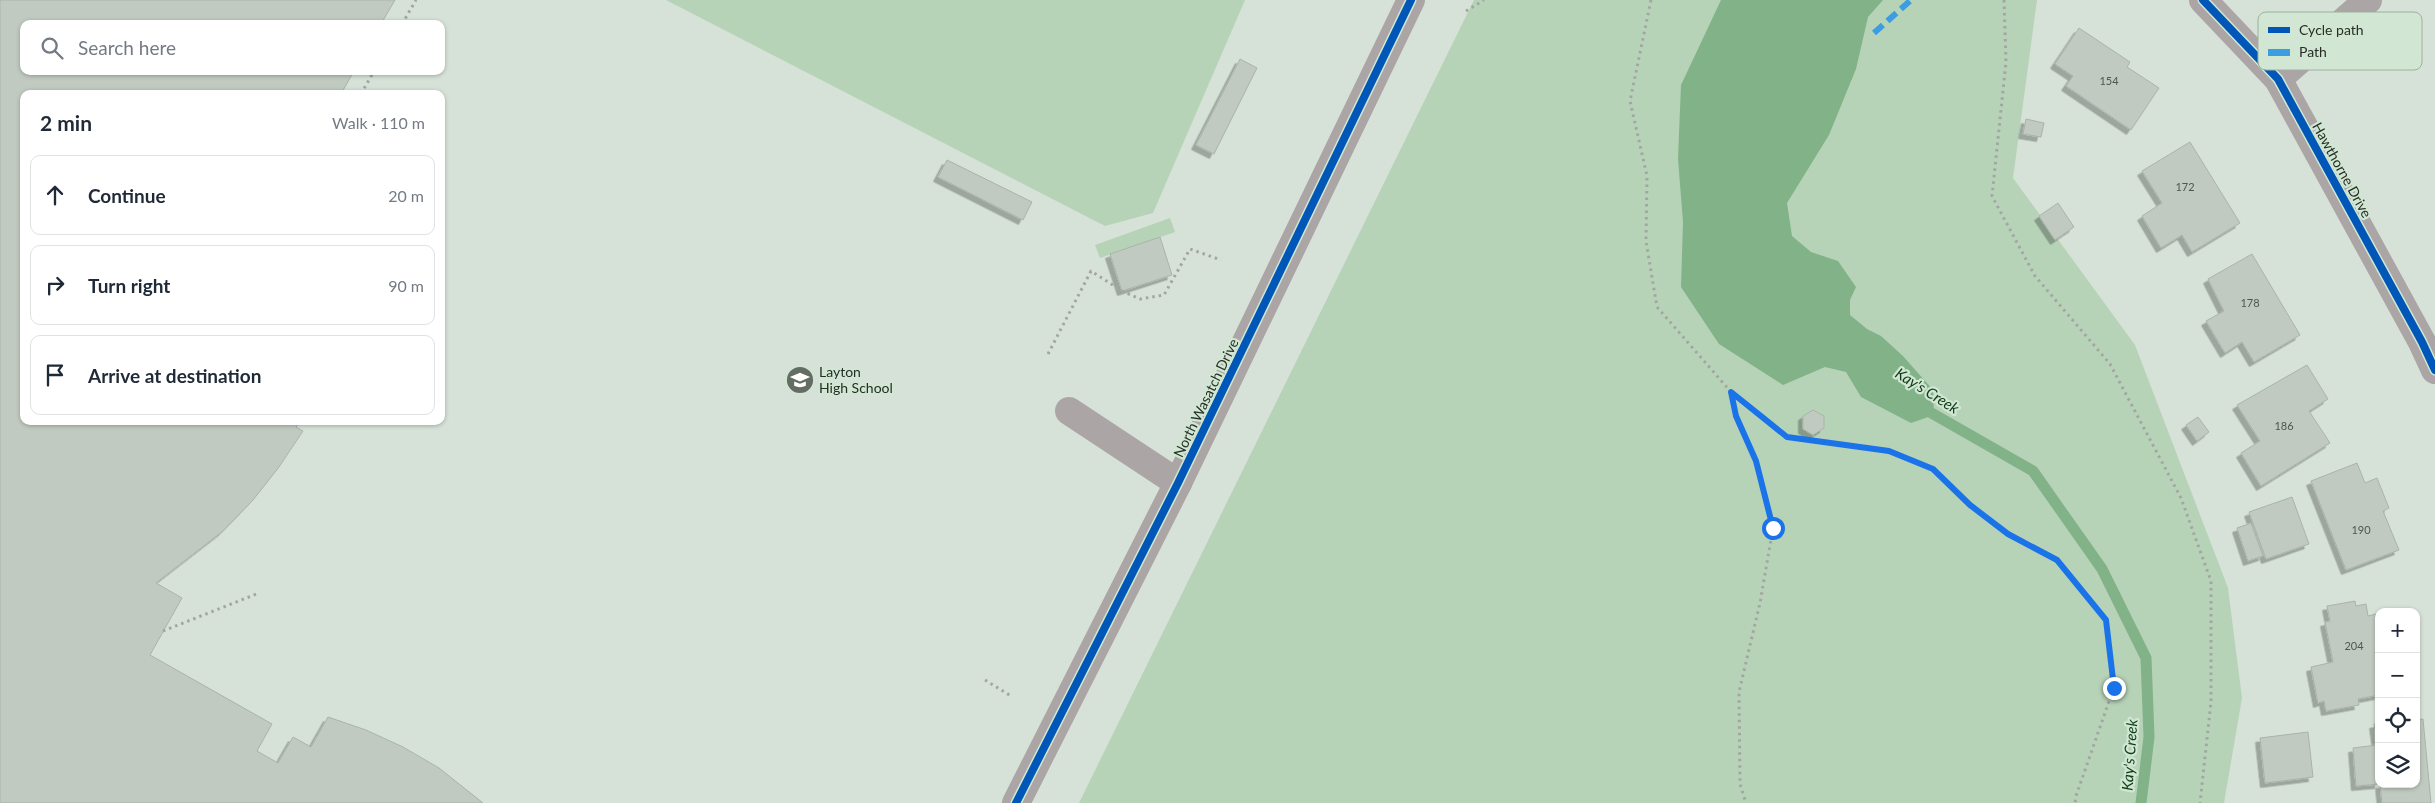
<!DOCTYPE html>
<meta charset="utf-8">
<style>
body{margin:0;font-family:Lato,sans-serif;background:#f6f6f7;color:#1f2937}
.controls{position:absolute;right:15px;bottom:15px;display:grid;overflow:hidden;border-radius:10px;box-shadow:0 1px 4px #0004}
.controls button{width:45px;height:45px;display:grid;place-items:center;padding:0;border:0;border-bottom:1px solid #e0e1e3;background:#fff;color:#1f2937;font:25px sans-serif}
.stop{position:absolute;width:15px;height:15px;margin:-11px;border:4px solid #1a73e8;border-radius:50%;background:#fff}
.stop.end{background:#1a73e8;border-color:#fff;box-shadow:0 1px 5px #0008}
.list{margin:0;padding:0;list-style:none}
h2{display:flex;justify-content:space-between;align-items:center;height:65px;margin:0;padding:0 20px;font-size:21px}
h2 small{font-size:16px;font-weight:400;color:#747a83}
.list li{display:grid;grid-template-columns:32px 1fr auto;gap:15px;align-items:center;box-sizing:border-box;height:80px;margin:0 10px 10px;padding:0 10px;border:1px solid #e0e1e3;border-radius:10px}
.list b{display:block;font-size:19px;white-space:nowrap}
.list em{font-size:16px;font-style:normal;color:#747a83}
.icon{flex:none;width:28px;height:28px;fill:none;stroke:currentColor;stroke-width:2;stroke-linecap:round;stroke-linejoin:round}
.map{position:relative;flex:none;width:2435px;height:803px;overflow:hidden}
.search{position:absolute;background:#fff;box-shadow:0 1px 4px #0004;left:20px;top:20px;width:425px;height:55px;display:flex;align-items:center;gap:12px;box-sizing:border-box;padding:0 18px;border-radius:10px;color:#747a83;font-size:19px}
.panel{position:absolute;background:#fff;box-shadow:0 1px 4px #0004;left:20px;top:90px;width:425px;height:335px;border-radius:10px}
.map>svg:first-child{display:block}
.green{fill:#b6d3b8}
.water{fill:#82b287}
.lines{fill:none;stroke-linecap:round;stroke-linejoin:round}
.stream{stroke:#82b287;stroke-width:11}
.building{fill:#c1cac1;stroke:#a9b3aa;filter:url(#shadow)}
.path{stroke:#a4a5a2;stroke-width:3;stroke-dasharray:2.5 4;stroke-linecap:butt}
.minor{stroke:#aba5a6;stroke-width:28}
.quiet{stroke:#3c9de0;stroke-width:6;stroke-dasharray:12 6;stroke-linecap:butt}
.cycleway-casing{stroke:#d1e7d3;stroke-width:11}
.cycleway{stroke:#0057b8;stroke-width:8}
.route{stroke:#1a73e8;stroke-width:6}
.labels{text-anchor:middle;stroke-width:4.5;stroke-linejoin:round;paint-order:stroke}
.number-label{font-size:11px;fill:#4e564e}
.street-label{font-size:14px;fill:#262e26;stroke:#d1e7d3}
.poi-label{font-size:14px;fill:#262e26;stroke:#d1e7d3;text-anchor:start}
.water-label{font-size:15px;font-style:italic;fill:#0d3d16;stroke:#d1e7d3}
.key{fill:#d1e7d3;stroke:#9eb09f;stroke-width:1}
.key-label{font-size:14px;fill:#262e26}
</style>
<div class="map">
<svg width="2435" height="803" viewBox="0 0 2435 803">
<defs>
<filter id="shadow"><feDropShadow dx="-4.5" dy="4.5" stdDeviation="0" flood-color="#0004"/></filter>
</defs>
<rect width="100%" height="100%" fill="#d6e2d7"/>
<g class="green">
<path d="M666 0H1245L1153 213 1105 226Z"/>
<path d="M1474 0H2037L2013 178 2135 345 2228 588 2242 698 2224 803H1079Z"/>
<path d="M1170 218 1175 232 1100 258 1095 245Z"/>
</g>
<path class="water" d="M1721 0H1883L1868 17 1856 69 1829 135 1787 203 1792 236 1811 252 1838 261 1856 287 1850 300V315L1867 329 1881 336 1903 356 1933 390 1934 415 1911 423 1861 397 1846 372 1825 367 1783 385 1719 344 1681 287 1683 222 1678 159 1681 85Z"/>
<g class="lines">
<path class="stream" d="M1921 407 2033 471 2102 569 2146 658 2149 737 2141 803"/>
</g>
<g class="building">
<path d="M0 0H395L381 24H24V71H354L341 94H24V421H300L296 427 303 431 279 467 253 500 223 531 156 583 182 598 150 655 272 724 257 751 278 763 293 737 311 747 328 717 366 730 403 747 439 768 483 803H0Z"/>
<path d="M2079 28 2130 62 2127 67 2159 88 2131 130 2066 86 2073 76 2055 64Z"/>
<path d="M1240 59 1257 68 1214 154 1196 145Z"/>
<path d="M2026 119 2044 123 2041 137 2023 134Z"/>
<path d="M2190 142 2240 223 2192 252 2182 235 2161 248 2142 216 2162 203 2142 171Z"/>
<path d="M947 160 1032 202 1023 220 938 177Z"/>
<path d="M2058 203 2074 227 2055 240 2039 216Z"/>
<path d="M1160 237 1172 275 1122 291 1110 254Z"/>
<path d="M2252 254 2300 335 2254 362 2242 342 2225 353 2206 321 2224 311 2208 279Z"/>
<path d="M2307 365 2328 399 2309 411 2330 443 2261 486 2241 453 2260 441 2237 405Z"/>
<path d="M1813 410 1824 416V428L1813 435 1803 429V416Z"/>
<path d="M2198 417 2209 432 2197 441 2186 425Z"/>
<path d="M2357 463 2365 483 2377 478 2389 508 2383 511 2399 550 2346 570 2311 481Z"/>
<path d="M2292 497 2309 544 2266 559 2249 512Z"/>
<path d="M2251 523 2263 556 2248 561 2237 528Z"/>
<path d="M2355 601 2356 606 2366 604 2368 616 2376 614 2379 630V695L2358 699 2359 705 2326 711 2324 701 2318 703 2311 667 2333 662 2325 622 2330 621 2327 606Z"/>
<path d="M2423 719 2431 803H2382L2380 784H2416V720Z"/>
<path d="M2379 723V784L2356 786 2353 748 2377 745 2374 724Z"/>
<path d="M2308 732 2313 777 2265 783 2260 738Z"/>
</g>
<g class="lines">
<g class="path">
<path d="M1651 0 1630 101 1647 176 1646 241 1657 307 1731 392 1787 437 1889 451 1933 469 1970 505 2008 534 2057 560 2106 620 2114 687 2076 796 2075 803"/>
<path d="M2004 0 2006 62 1992 196 2035 276 2110 364 2181 498 2211 581V702L2200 803"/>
<path d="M1466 11 1484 0"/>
<path d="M402 24 416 0"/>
<path d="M361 94 374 71"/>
<path d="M1048 354 1091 271 1122 291 1140 299 1164 295 1190 249 1221 260"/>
<path d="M1731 392 1736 416 1755 461 1773 528 1760 603 1739 692 1740 784 1746 803"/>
<path d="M163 631 259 593"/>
<path d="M985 680 1011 696"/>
</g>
<g class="minor">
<path d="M2203 0 2278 79 2422 342 2435 370"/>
<path d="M2278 79 2368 0"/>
<path d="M1069 411 1178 483"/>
<path d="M1016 803 1178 483 1411 0"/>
</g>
<path class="quiet" d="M1874 33 1911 0"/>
<defs>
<g id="cycleway">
<path d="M2203 0 2278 79 2422 342 2435 370"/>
<path d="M1016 803 1178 483 1411 0"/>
</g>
</defs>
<use href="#cycleway" class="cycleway-casing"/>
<use href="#cycleway" class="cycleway"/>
</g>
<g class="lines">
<path class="route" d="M1773 528 1756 461 1736 416 1731 392 1787 437 1889 451 1933 469 1970 505 2008 534 2057 560 2106 620 2114 688"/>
</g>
<defs>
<symbol id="school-disc" viewBox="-11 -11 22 22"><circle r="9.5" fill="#646d64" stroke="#d1e7d3"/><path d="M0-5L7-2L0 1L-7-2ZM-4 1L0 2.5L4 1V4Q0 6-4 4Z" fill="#fff"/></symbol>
</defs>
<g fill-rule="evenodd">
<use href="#school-disc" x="784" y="364" width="32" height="32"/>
</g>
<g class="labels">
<g class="number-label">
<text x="2109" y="85">154</text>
<text x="2185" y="191">172</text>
<text x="2250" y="307">178</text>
<text x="2284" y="430">186</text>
<text x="2361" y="534">190</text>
<text x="2354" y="650">204</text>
</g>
<g class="street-label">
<text transform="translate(2342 170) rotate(61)" y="5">Hawthorne Drive</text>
<text transform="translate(1206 398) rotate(-64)" y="5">North Wasatch Drive</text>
</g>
<g class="poi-label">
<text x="819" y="377">Layton<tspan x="819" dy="16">High School</tspan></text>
</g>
<g class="water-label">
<text transform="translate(1927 391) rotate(32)" y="5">Kay's Creek</text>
<text transform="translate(2130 755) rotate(-86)" y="5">Kay's Creek</text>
</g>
</g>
<rect x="2258" y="12" width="164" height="58" rx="8" class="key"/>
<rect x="2268" y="27" width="22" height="6" fill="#0057b8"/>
<rect x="2268" y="49" width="22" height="7" fill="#3c9de0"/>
<g class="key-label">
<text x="2299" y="35">Cycle path</text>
<text x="2299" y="57">Path</text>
</g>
</svg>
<div class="controls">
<button>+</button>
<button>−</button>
<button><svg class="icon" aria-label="locate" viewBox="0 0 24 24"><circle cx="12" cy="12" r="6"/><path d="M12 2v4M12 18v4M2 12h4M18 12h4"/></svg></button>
<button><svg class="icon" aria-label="layers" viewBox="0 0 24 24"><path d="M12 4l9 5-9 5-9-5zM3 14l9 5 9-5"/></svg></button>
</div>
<div class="stop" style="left:1773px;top:528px"></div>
<div class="stop end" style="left:2114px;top:688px"></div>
<div class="search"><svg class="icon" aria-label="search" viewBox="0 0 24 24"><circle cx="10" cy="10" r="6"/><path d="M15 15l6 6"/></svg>Search here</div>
<section class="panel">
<h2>2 min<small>Walk · 110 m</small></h2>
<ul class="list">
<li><svg class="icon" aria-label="ahead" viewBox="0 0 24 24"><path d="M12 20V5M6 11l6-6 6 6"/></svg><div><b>Continue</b></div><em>20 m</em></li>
<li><svg class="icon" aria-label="right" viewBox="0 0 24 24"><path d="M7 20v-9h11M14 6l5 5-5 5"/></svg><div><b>Turn right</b></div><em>90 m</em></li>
<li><svg class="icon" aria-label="arrive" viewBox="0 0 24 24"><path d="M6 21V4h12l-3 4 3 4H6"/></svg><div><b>Arrive at destination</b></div></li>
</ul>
</section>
</div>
